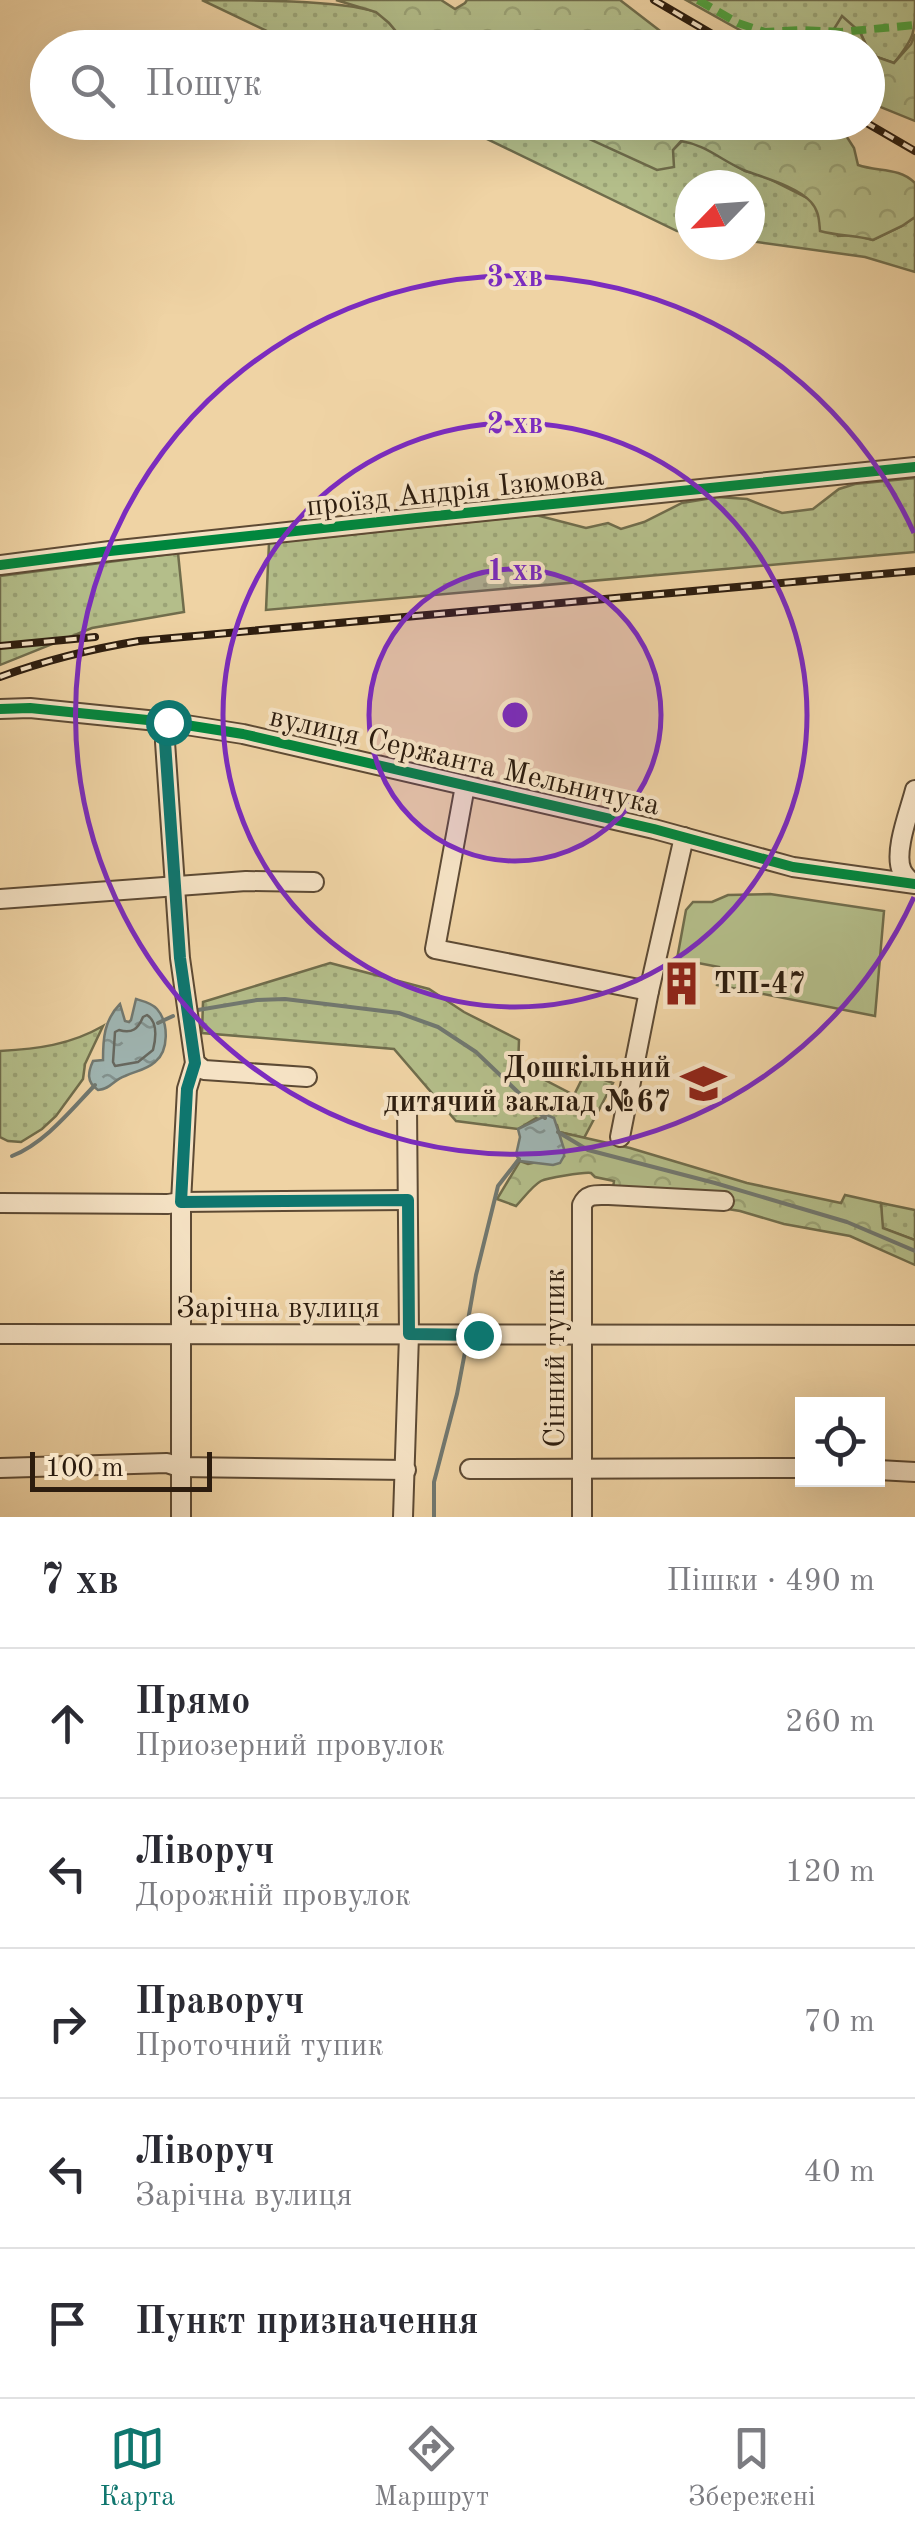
<!DOCTYPE html>
<html lang="uk">
<meta charset="utf-8">
<style>
body{margin:0;font-family:"Old Standard TT",serif;background:#f7f7f7;color:#2b2b33}
.controls{position:absolute;right:30px;bottom:30px;display:grid;overflow:hidden;border-radius:0px;box-shadow:0 10px 40px #0002}
.controls button{width:90px;height:90px;display:grid;place-items:center;padding:0;border:0;border-bottom:2px solid #e1e1e2;background:#fff;color:#2b2b33;font:50px sans-serif}
.compass{position:absolute;left:675px;top:170px;width:90px;height:90px;border-radius:50%;background:#fff;box-shadow:0 10px 40px #0002;rotate:245deg}
.scale{position:absolute;left:30px;bottom:25px;width:182px;box-sizing:border-box;padding-left:10px;border:5px solid #2c1c0e;border-top:0;font-size:28px;line-height:35px;white-space:nowrap;color:#2c1c0e;-webkit-text-stroke:8px #f5e2c4;paint-order:stroke}
.stop{position:absolute;width:30px;height:30px;margin:-22px;border:8px solid #0f766e;border-radius:50%;background:#fff}
.stop.end{background:#0f766e;border-color:#fff;box-shadow:0 2px 10px #0008}
.list{margin:0;padding:0;list-style:none}
h2{display:flex;justify-content:space-between;align-items:center;height:130px;margin:0;padding:0 40px;font-size:42px}
h2 small{font-size:32px;font-weight:400;color:#7c7c81}
.list li{display:grid;grid-template-columns:65px 1fr auto;gap:30px;align-items:center;box-sizing:border-box;height:150px;padding:0 40px;border-top:2px solid #e1e1e2}
.list b{display:block;font-size:38px;white-space:nowrap}
.list p{margin:0;font-size:32px;white-space:nowrap;color:#7c7c81}
.list em{font-size:32px;font-style:normal;color:#7c7c81}
.icon{flex:none;width:55px;height:55px;fill:none;stroke:currentColor;stroke-width:2;stroke-linecap:round;stroke-linejoin:round}
.map{position:relative;flex:none;width:915px;height:1517px;overflow:hidden}
.search{position:absolute;background:#fff;box-shadow:0 10px 40px #0002;left:30px;right:30px;top:30px;height:110px;display:flex;align-items:center;gap:25px;box-sizing:border-box;padding:0 35px;border-radius:55px;color:#7c7c81;font-size:38px}
.sheet{height:880px;background:#fff}
nav{display:flex;justify-content:space-around;align-items:center;box-sizing:border-box;height:140px;border-top:2px solid #e1e1e2;background:#fff;font-size:28px;color:#7c7c81}
nav a{display:grid;justify-items:center;gap:5px}
nav .on{color:#0f766e}
.map>svg:first-child{display:block}
.grass{fill:url(#grass-dots);stroke:#706d4c;stroke-width:2.5}
.forest{fill:url(#forest-crowns);stroke:#706d4c;stroke-width:2.5}
.park{fill:#b4be8a;stroke:#706d4c;stroke-width:2.5}
.water{fill:url(#water-ripples);stroke:#717870;stroke-width:2.5}
.lines{fill:none;stroke-linecap:round;stroke-linejoin:round}
.shore{stroke:#666860;stroke-width:2.5}
.stream{stroke:#717870;stroke-width:4}
.minor-casing{stroke:#5d4a34;stroke-width:22}
.minor{stroke:#f5e2c4;stroke-width:18}
.rail-casing{stroke:#2c1c0e;stroke-width:8}
.rail{stroke:#f5e2c4;stroke-width:4;stroke-dasharray:11;stroke-linecap:butt}
.quiet{stroke:#51a13e;stroke-width:8;stroke-dasharray:15 8;stroke-linecap:butt}
.cycleway-casing{stroke:#f5e2c4;stroke-width:16}
.cycleway{stroke:#00873e;stroke-width:10}
.route{stroke:#0f766e;stroke-width:12}
.ring{fill:none;stroke:#7b2cbf;stroke-width:5}
.labels{text-anchor:middle;stroke-width:8;stroke-linejoin:round;paint-order:stroke}
.street-label{font-size:30px;fill:#2c1c0e;stroke:#f5e2c4}
.poi-label{font-size:30px;font-weight:bold;fill:#2c1c0e;stroke:#f5e2c4;text-anchor:start}
.centre{fill:#7b2cbf;stroke:#f5e2c4;stroke-width:5}
.ring-label{font-size:30px;text-anchor:middle;font-weight:bold;fill:#7b2cbf;stroke:#f5e2c4;stroke-width:8;stroke-linejoin:round;paint-order:stroke}
</style>
<div class="map">
<svg width="915" height="1517" viewBox="0 0 915 1517">
<defs>
<pattern id="grass-dots" width="8" height="8" patternUnits="userSpaceOnUse" patternTransform="scale(2.5)"><rect width="8" height="8" fill="#b4be8a"/><path d="M2 2h.1M6 6h.1" fill="none" stroke="#9ba376" stroke-width="1.8" stroke-linecap="round"/></pattern>
<pattern id="forest-crowns" width="20" height="18" patternUnits="userSpaceOnUse" patternTransform="scale(2.5)"><rect width="20" height="18" fill="#b4be8a"/><path d="M2 6a3 3 0 1 1 6 0M12 15a3 3 0 1 1 6 0" fill="none" stroke="#9ba376"/></pattern>
<pattern id="water-ripples" width="26" height="14" patternUnits="userSpaceOnUse" patternTransform="scale(2.5)"><rect width="26" height="14" fill="#9fb5b2"/><path d="M2 4q2-2 4 0t4 0M15 11q2-2 4 0t4 0" fill="none" stroke="#82928f"/></pattern>
</defs>
<rect width="100%" height="100%" fill="#efd3a4"/>
<filter id="stains"><feTurbulence type="fractalNoise" baseFrequency=".002" numOctaves="4"/><feColorMatrix values="0 0 0 0 .2 0 0 0 0 .09 0 0 0 0 .02 0 0 0 .5 -.17"/></filter>
<radialGradient id="worn" r=".72"><stop offset=".6" stop-color="#630" stop-opacity="0"/><stop offset="1" stop-color="#630" stop-opacity=".3"/></radialGradient>
<g class="grass">
<path d="M202 0C245 0 341 0 376 12 390 20 399 36 409 47H300Z"/>
<path d="M686 0H915C915 34 915 37 894 63L871 55 860 32 829 37 830 47H770Z"/>
<path d="M454 123H559L576 133 673 150 682 141 699 144 745 171 762 175 809 199 838 236 855 235 873 240 902 226 915 217V272L865 257 750 241V185H690V232L677 231Z"/>
<path d="M915 478V552L266 610 269 543 536 515 586 528 608 523 621 529 644 522 682 503 718 497 747 499 782 513 813 509 839 489 855 484Z"/>
<path d="M178 553 184 612 92 628 0 665V576Z"/>
<path d="M330 963 429 989 464 1012 519 1040 518 1066 574 1095 585 1073 613 1083 584 1138 559 1132 557 1125 536 1118 518 1129 456 1121 394 1049 202 1033 203 1002Z"/>
<path d="M103 1026 85 1064 83 1079 56 1116 42 1129 21 1142 8 1141 0 1137V1051C37 1049 70 1045 103 1026Z"/>
<path d="M881 1203 915 1210V1240L882 1228Z"/>
</g>
<g class="forest">
<path d="M336 0H441L455 9 465 3 467 0H620L681 47H409L389 23 376 12Z"/>
<path d="M842 16 860 32 867 48 830 47 829 37Z"/>
<path d="M915 34V121L868 102V49L871 55 894 63 911 44Z"/>
<path d="M559 123H838L854 148 858 165C878 172 899 167 915 183V217L902 226 873 240C855 235 838 236 820 231 819 220 819 211 811 202 798 187 765 178 746 171 723 162 707 145 681 141L673 150 674 167 657 170 576 133Z"/>
<path d="M559 1132 630 1148 747 1183 841 1203 845 1195 881 1203 883 1228 915 1240V1265L850 1236 784 1224 740 1211 616 1191 613 1188 614 1181 595 1177 591 1173C583 1172 547 1178 541 1181 532 1186 523 1199 516 1206L497 1199 520 1161 528 1164 564 1156Z"/>
</g>
<path class="park" d="M770 894 884 911 875 1016 717 985 719 967 677 959 686 910 693 902H712L728 895Z"/>
<g class="water">
<path d="M136 999C143 1001 152 1003 157 1009 169 1023 169 1051 155 1062 146 1070 136 1071 125 1076 113 1080 111 1089 98 1090 86 1082 88 1072 93 1061L103 1060C103 1039 104 1020 120 1004L125 1021 129 1022 131 1020Z"/>
<path d="M547 1115 554 1118 564 1149V1156L560 1163 553 1165 520 1161 516 1155 520 1137 518 1129Z"/>
</g>
<g class="lines">
<path class="shore" d="M147 1015C158 1022 156 1038 153 1050L138 1062 115 1066 113 1062 115 1032 119 1030C132 1034 138 1029 143 1017Z"/>
<g class="stream">
<path d="M198 1010 257 1000 285 999 399 1013 438 1027 476 1052 545 1118"/>
<path d="M158 1023 173 1016"/>
<path d="M558 1132 588 1150 715 1183 847 1222 915 1251"/>
<path d="M12 1156C45 1143 71 1110 95 1085"/>
<path d="M468 1320 476 1275 498 1186 519 1159"/>
<path d="M434 1517V1482L457 1394 465 1352"/>
</g>
<defs>
<g id="minor">
<path d="M0 565 110 551 416 518 915 467"/>
<path d="M0 709 30 708 167 722 243 734 654 829 793 867 915 884"/>
<path d="M167 722 165 742 180 958 195 1063 187 1089 181 1202V1517"/>
<path d="M465 786 435 949 649 991"/>
<path d="M912 883C909 880 904 875 902 871 893 852 910 810 915 790"/>
<path d="M0 899 246 881 314 882"/>
<path d="M195 1063 204 1070 307 1077"/>
<path d="M620 1137 649 991 684 837"/>
<path d="M0 1203 168 1204 181 1202 407 1200"/>
<path d="M0 1334 915 1335"/>
<path d="M0 1468 167 1463 179 1467 406 1470"/>
<path d="M470 1469 802 1468"/>
<path d="M878 1470 915 1472"/>
<path d="M403 1517 409 1335 407 1107"/>
<path d="M582 1517V1205C587 1193 597 1195 609 1195L724 1201"/>
</g>
</defs>
<use href="#minor" class="minor-casing"/>
<use href="#minor" class="minor"/>
<defs>
<g id="rail">
<path d="M654 0 736 48"/>
<path d="M865 122 915 151"/>
<path d="M0 646 95 637"/>
<path d="M0 677C46 660 91 649 139 641L915 571"/>
</g>
</defs>
<use href="#rail" class="rail-casing"/>
<use href="#rail" class="rail"/>
<path class="quiet" d="M698 0 738 23 765 32 803 30 841 32 915 25"/>
<defs>
<g id="cycleway">
<path d="M0 565 110 551 416 518 915 467"/>
<path d="M0 709 30 708 167 722 243 734 654 829 793 867 915 884"/>
</g>
</defs>
<use href="#cycleway" class="cycleway-casing"/>
<use href="#cycleway" class="cycleway"/>
</g>
<g class="lines">
<path class="route" d="M168 722 165 742 180 958 195 1063 187 1089 181 1202 408 1200 409 1334 478 1335"/>
</g>
<circle cx="515" cy="715" r="146" fill="#7b2cbf" fill-opacity=".12"/>
<g class="ring">
<circle cx="515" cy="715" r="146"/>
<circle cx="515" cy="715" r="292"/>
<path d="M914 897A439 439 0 1 1 914 533"/>
</g>
<defs>
<symbol id="building-bare" viewBox="-9 -9 18 18"><path d="M-4-6H4V6H1V3H-1V6H-4ZM-2.5-4.3h1.7v1.8h-1.7ZM.8-4.3h1.7v1.8H.8ZM-2.5-1h1.7V.8h-1.7ZM.8-1h1.7V.8H.8Z" fill="#8f2418" stroke="#f5e2c4" stroke-width="2.5" paint-order="stroke"/></symbol>
<symbol id="school-bare" viewBox="-9 -9 18 18"><path d="M0-5L7-2L0 1L-7-2ZM-4 1L0 2.5L4 1V4Q0 6-4 4Z" fill="#8f2418" stroke="#f5e2c4" stroke-width="2.5" paint-order="stroke"/></symbol>
</defs>
<g fill-rule="evenodd">
<use href="#building-bare" x="650" y="952" width="63" height="63"/>
<use href="#school-bare" x="672" y="1052" width="63" height="63"/>
</g>
<g class="labels">
<g class="street-label">
<text transform="translate(455 490) rotate(-6)" y="10">проїзд Андрія Ізюмова</text>
<text transform="translate(465 760) rotate(13)" y="10">вулиця Сержанта Мельничука</text>
<text x="278" y="1317">Зарічна вулиця</text>
<text transform="translate(554 1358) rotate(-90)" y="10">Сінний тупик</text>
</g>
<g class="poi-label">
<text x="714" y="993">ТП-47</text>
<text x="671" y="1077" text-anchor="end">Дошкільний<tspan x="671" dy="34">дитячий заклад №67</tspan></text>
</g>
</g>
<circle cx="515" cy="715" r="15" class="centre"/>
<g class="ring-label">
<text x="515" y="286">3 хв</text>
<text x="515" y="433">2 хв</text>
<text x="515" y="580">1 хв</text>
</g>
<rect width="100%" height="100%" filter="url(#stains)"/>
<rect width="100%" height="100%" fill="url(#worn)"/>
</svg>
<div class="controls">
<button><svg class="icon" aria-label="locate" viewBox="0 0 24 24"><circle cx="12" cy="12" r="6"/><path d="M12 2v4M12 18v4M2 12h4M18 12h4"/></svg></button>
</div>
<svg class="compass" viewBox="-18 -18 36 36"><path d="M0-13l5 13h-10z" fill="#e53935"/><path d="M0 13l5-13h-10z" fill="#7c7c81"/></svg>
<div class="scale">100 m</div>
<div class="stop" style="left:168px;top:722px"></div>
<div class="stop end" style="left:478px;top:1335px"></div>
<div class="search"><svg class="icon" aria-label="search" viewBox="0 0 24 24"><circle cx="10" cy="10" r="6"/><path d="M15 15l6 6"/></svg>Пошук</div>
</div>
<section class="sheet">
<h2>7 хв<small>Пішки · 490 m</small></h2>
<ul class="list">
<li><svg class="icon" aria-label="ahead" viewBox="0 0 24 24"><path d="M12 20V5M6 11l6-6 6 6"/></svg><div><b>Прямо</b><p>Приозерний провулок</p></div><em>260 m</em></li>
<li><svg class="icon" aria-label="left" viewBox="0 0 24 24"><path d="M17 20v-9H6M10 6l-5 5 5 5"/></svg><div><b>Ліворуч</b><p>Дорожній провулок</p></div><em>120 m</em></li>
<li><svg class="icon" aria-label="right" viewBox="0 0 24 24"><path d="M7 20v-9h11M14 6l5 5-5 5"/></svg><div><b>Праворуч</b><p>Проточний тупик</p></div><em>70 m</em></li>
<li><svg class="icon" aria-label="left" viewBox="0 0 24 24"><path d="M17 20v-9H6M10 6l-5 5 5 5"/></svg><div><b>Ліворуч</b><p>Зарічна вулиця</p></div><em>40 m</em></li>
<li><svg class="icon" aria-label="arrive" viewBox="0 0 24 24"><path d="M6 21V4h12l-3 4 3 4H6"/></svg><div><b>Пункт призначення</b></div></li>
</ul>
</section>
<nav>
<a class="on"><svg class="icon" aria-label="map" viewBox="0 0 24 24"><path d="M3 6l6-2 6 2 6-2v14l-6 2-6-2-6 2zM9 4v14M15 6v14"/></svg>Карта</a>
<a><svg class="icon" aria-label="directions" viewBox="0 0 24 24"><path d="M12 3l9 9-9 9-9-9zM9 14v-3h6M13 9l2 2-2 2"/></svg>Маршрут</a>
<a><svg class="icon" aria-label="saved" viewBox="0 0 24 24"><path d="M7 4h10v16l-5-4-5 4z"/></svg>Збережені</a>
</nav>
